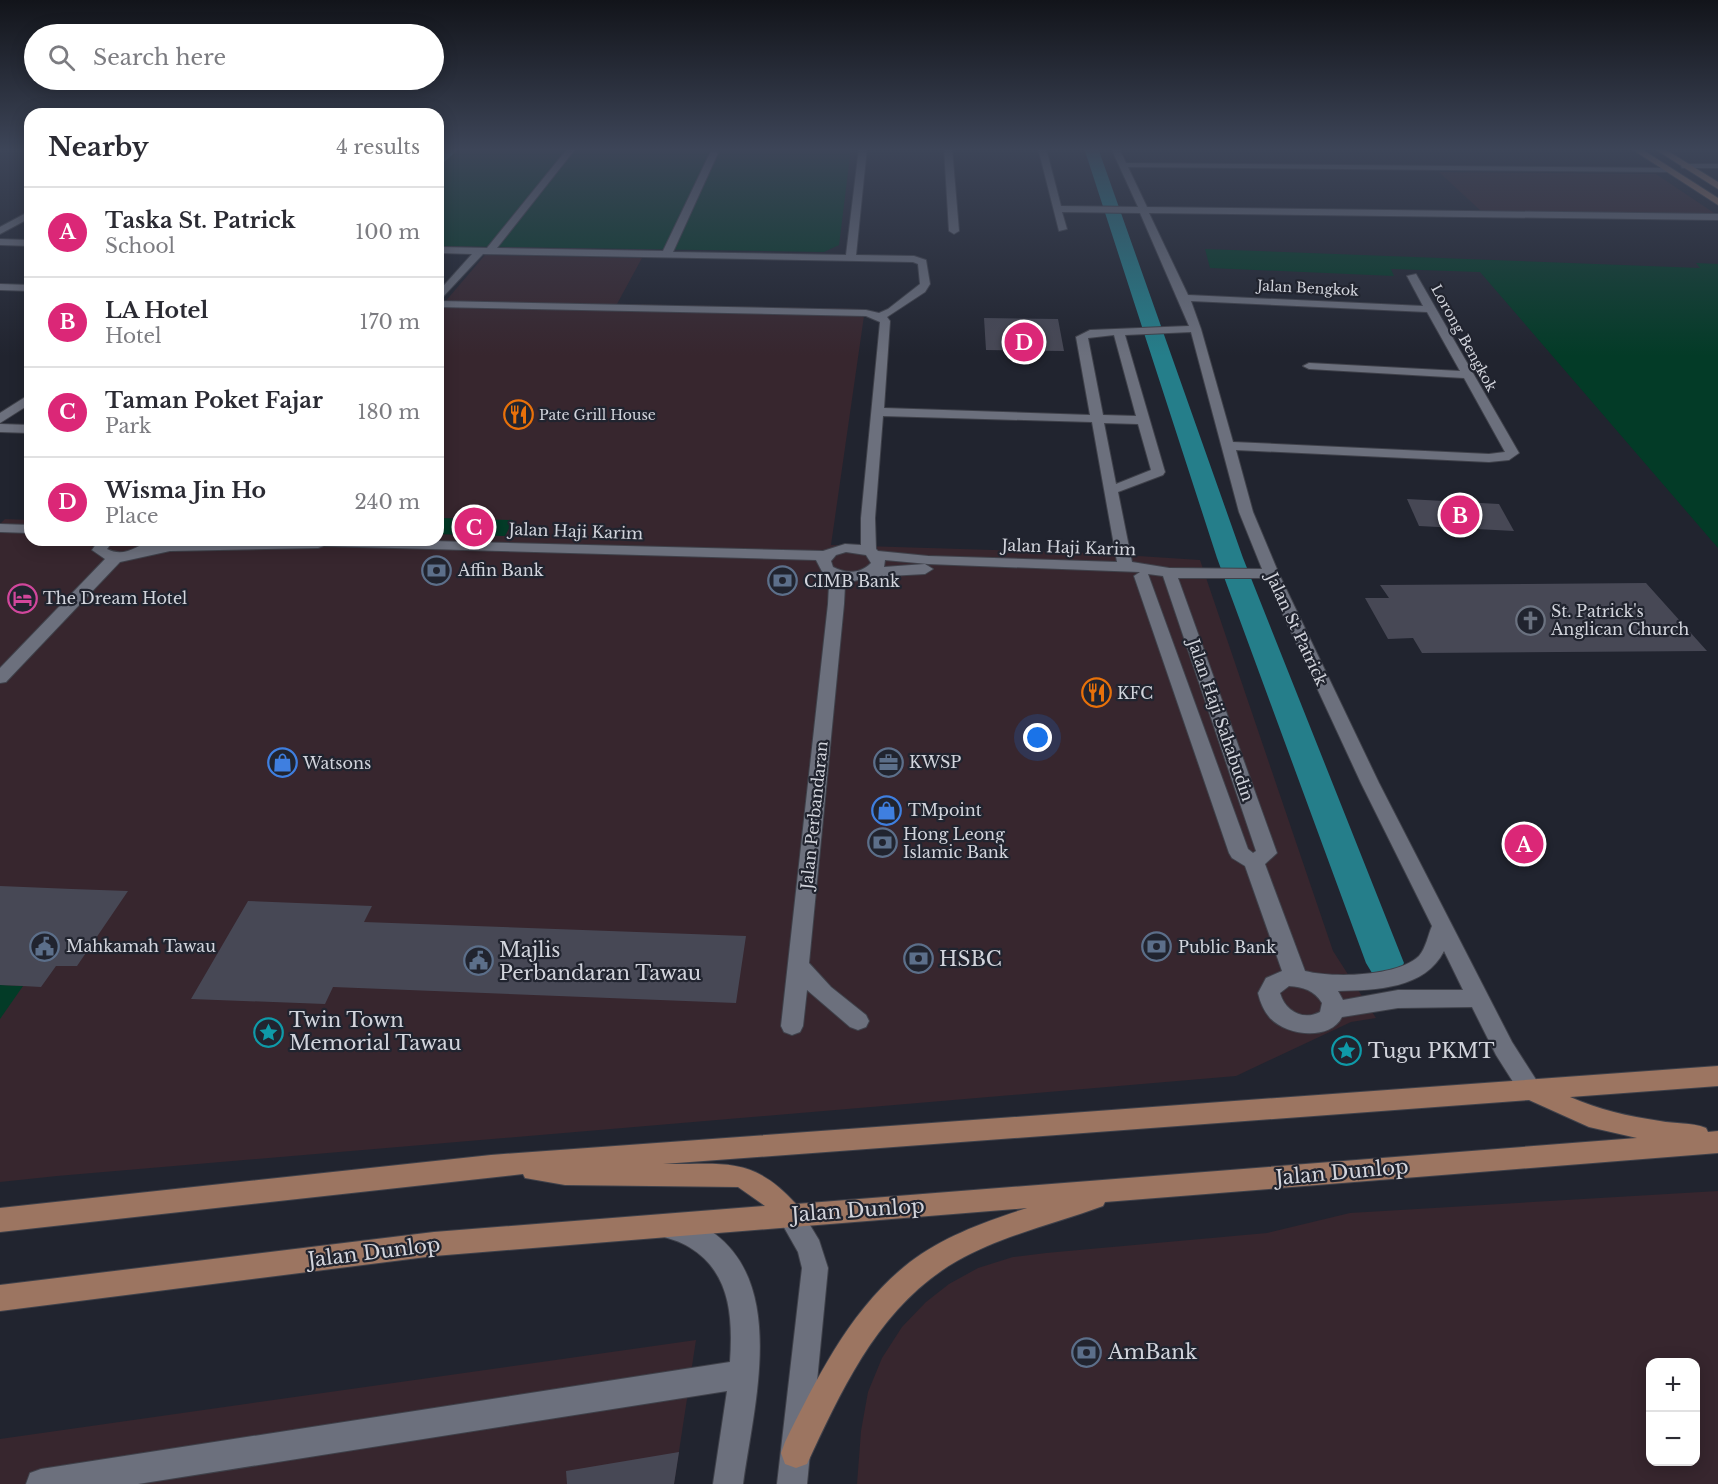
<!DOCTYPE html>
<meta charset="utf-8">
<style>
body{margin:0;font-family:"Libre Baskerville",serif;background:#f2f2f3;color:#2b2b33}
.controls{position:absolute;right:18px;bottom:18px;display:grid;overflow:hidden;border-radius:12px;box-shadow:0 3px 15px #0003}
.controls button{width:54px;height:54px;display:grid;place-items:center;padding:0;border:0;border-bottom:2px solid #e1e1e2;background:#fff;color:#2b2b33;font:30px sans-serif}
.you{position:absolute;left:1038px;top:738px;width:21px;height:21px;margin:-15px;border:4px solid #fff;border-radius:50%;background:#1a73e8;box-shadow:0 0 0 9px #1a73e833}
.badge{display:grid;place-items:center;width:39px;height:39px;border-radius:50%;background:#db2777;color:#fff;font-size:20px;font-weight:700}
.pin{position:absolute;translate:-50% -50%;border:3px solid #fff;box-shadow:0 2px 6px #0006}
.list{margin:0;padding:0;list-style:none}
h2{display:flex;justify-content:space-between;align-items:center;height:78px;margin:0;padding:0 24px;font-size:26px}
h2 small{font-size:20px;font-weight:400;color:#7c7c81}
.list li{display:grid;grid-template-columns:39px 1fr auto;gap:18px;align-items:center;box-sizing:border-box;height:90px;padding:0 24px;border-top:2px solid #e1e1e2}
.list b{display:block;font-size:22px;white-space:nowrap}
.list p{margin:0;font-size:20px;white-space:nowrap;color:#7c7c81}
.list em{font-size:20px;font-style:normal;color:#7c7c81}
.icon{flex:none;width:33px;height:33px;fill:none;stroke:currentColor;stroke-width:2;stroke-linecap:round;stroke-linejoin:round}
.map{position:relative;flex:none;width:1718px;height:1484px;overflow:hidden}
.search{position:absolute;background:#fff;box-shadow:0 3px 15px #0003;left:24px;top:24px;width:420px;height:66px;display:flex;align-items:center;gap:15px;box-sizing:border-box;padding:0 21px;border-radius:33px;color:#7c7c81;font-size:22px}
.panel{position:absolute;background:#fff;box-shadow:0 3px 15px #0003;left:24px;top:108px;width:420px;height:438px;border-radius:18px}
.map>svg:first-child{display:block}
.commercial{fill:#37262e;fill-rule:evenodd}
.green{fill:#033b27}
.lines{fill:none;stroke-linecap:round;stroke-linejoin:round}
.canal{fill:#257e8a;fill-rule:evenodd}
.building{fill:#474855}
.minor-casing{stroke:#3f414a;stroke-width:2}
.major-casing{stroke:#3f414a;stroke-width:2}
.minor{fill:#6c707d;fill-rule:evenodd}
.major{fill:#9c7561;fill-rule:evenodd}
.labels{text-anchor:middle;stroke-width:4.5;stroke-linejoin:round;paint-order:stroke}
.far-street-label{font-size:14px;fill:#d2d4dc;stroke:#21242f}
.far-poi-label{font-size:14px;fill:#d2d4dc;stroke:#21242f;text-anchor:start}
.street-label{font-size:16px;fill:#d2d4dc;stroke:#21242f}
.poi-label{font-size:16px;fill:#d2d4dc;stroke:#21242f;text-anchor:start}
.near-poi-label{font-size:20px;fill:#d2d4dc;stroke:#21242f;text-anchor:start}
.near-street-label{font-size:20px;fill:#d2d4dc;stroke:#21242f}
</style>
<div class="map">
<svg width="1718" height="1484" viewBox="0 0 1718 1484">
<rect width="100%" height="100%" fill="#21242f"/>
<g class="commercial">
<path d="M1439 172 1656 174 1717 215 1482 212Z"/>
<path d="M485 255 642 258 617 304 865 309 831 545 1092 553 1200 560 1333 951 1376 1018 1351 1022 1236 1076 57 1176 0 1182V524L5 519 30 520V540H438V534L505 536 513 521 438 518V310Z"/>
<path d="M1718 1191V1484H857L861 1431 868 1392 882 1358 902 1327 926 1302 949 1284 978 1268 1013 1257 1046 1253 1267 1233 1350 1213ZM1650 1362H1696V1462H1650Z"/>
<path d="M696 1340 674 1484H0V1439Z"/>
</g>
<g class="green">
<path d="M461 148H851L839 245 824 252 438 246V166Z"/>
<path d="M1205 249 1700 268 1696 263 1718 264V548L1480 272 1391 269 1394 276 1210 268Z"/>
<path d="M438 518 513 520 505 536 438 534Z"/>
<path d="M0 985 23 986 0 1019Z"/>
</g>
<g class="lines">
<g class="canal">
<path d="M444 148H460L443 163 438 164V153Z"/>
<path d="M1084 148H1098L1243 558 1404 963 1398 973 1385 977 1372 973 1366 963 1217 558Z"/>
</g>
</g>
<g class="building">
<path d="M984 318 1058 319 1064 351 986 350Z"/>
<path d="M1407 499 1499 504 1514 531 1419 526Z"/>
<path d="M1646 583 1707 651 1422 653 1413 638 1388 639 1365 598H1389L1380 585Z"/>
<path d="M0 886 72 889 128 891 77 966H56L41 987 23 986 0 985Z"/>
<path d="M248 901 372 906 364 922 746 936 736 1003 333 987 325 1004 191 999Z"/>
<path d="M679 1452 674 1484H567L566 1471Z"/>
</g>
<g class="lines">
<defs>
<g id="minor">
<path d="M568 148H576L497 248 663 251 710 153 714 151 718 153 673 252 846 255 859 148H867L856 255 914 256 926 260 930 284 925 292 887 317 890 321 884 408 1090 415 1076 337 1090 330 1189 326 1140 213 1062 212 1067 229 1059 231 1038 148H1046L1061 206 1138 207 1111 148H1119L1126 163 1671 168V172H1668L1128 167 1147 207 1718 214V220L1149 213 1188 295 1423 306 1407 276 1416 274 1519 453 1509 460 1489 462 1236 450 1253 512 1279 574 1379 783 1512 1042 1542 1089 1538 1096 1530 1099 1522 1096 1496 1055 1472 1007 1398 1008 1342 1017C1330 1041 1287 1036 1270 1018 1264 1011 1260 1002 1258 993L1266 978 1282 971 1245 866 1232 858 1229 853 1134 576 1140 572 928 564 885 560 884 567 925 564 933 569 925 574 871 577 854 581 842 580 845 585 844 604 809 963 831 987 866 1015 869 1021 866 1027 858 1030 850 1027 807 990 803 1026 800 1032 792 1035 784 1032 781 1026 828 604 829 585 816 560 324 546 318 548 170 551 120 562 6 682 0 683V668L105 559 92 550 99 540H114L107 549C124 558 137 546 152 540L161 544 393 540 823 551 845 544 861 545V518L880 322 866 316 438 307V292L472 254 438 253V247L487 248ZM483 254 913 262 918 264 920 284 888 309 879 313 866 310 439 301ZM1191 301 1427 312 1460 371 1309 363 1303 366 1309 369 1464 378 1505 452 1489 454 1233 442 1201 329ZM1191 332 1239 512 1262 569 1169 568 1132 562 1118 492 1163 475 1165 472 1125 335ZM1114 335 1136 416 1103 415 1088 338ZM883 416 1092 422 1117 562 928 556 878 551 876 549 875 518ZM1104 423 1138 424 1151 470 1116 484ZM846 552 866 555 871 563C860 574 846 574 833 567L831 561 836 555ZM1148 574 1163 576 1256 851 1253 853 1248 849ZM1178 578H1266L1361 783 1432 926C1428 935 1426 948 1419 956 1397 977 1332 978 1305 971L1265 864 1277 853ZM1444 951 1463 990H1398L1343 1000 1338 991C1376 990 1425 989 1444 951ZM1289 986C1303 987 1314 990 1322 1003L1320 1012C1303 1021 1285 1011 1280 993Z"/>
<path d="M944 148H952L959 231 954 234 949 231Z"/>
<path d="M1685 164H1718V168H1682L1681 166Z"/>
<path d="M30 211V218L0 234V227Z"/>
<path d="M0 239 30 240V246L0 245Z"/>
<path d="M0 284 30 285V291L0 290Z"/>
<path d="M30 394V404L0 423V413Z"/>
<path d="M0 424 30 425V433L0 432Z"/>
<path d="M0 524 30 525V533L0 532Z"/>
<path d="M790 1203 799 1207 819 1240 828 1268 807 1484H777L802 1268 798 1252 777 1215 781 1207Z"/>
<path d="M668 1215C684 1220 701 1224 715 1234 787 1288 753 1410 743 1484H713L727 1391 138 1484H26L30 1473 41 1469 730 1362C733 1318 731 1272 689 1247 680 1241 669 1239 659 1235L655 1227 659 1219Z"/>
</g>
<g id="major">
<path d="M1630 148H1640L1718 198V205Z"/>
<path d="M1653 148H1663L1718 182V189Z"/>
<path d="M1718 1066V1086L1570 1097C1600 1110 1627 1116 1660 1121 1675 1124 1691 1122 1706 1128L1708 1132 1718 1131V1153L1105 1202 1103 1206C1055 1224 1002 1235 957 1261 880 1305 843 1387 807 1464L796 1468 785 1464 781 1453 785 1442C818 1376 851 1308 910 1262 944 1236 987 1221 1027 1208L434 1256 0 1311V1285L434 1232 765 1206 738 1187 565 1185 525 1178 523 1174 0 1232V1208L491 1155ZM1529 1100 1589 1127 1637 1138 796 1204C752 1155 723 1165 663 1164Z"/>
</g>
</defs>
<use href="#minor" class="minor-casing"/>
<use href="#major" class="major-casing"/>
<use href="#minor" class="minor"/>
<use href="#major" class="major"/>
</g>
<linearGradient id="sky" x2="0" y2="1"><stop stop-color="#12141a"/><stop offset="0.42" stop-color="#3d4558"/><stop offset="1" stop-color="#3d4558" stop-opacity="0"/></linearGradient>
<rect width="1718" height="356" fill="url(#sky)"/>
<defs>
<symbol id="restaurant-ring" viewBox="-11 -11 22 22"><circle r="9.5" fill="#21242f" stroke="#e8710a" stroke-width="1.5"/><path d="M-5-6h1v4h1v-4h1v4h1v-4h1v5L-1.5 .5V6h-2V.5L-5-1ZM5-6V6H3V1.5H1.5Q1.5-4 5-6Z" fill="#e8710a"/></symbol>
<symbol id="bank-ring" viewBox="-11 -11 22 22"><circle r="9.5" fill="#21242f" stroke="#5c6f8a" stroke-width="1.5"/><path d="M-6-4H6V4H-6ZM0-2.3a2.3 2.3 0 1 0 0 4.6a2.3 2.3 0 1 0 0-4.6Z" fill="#5c6f8a"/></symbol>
<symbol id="hotel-ring" viewBox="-11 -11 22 22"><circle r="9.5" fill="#21242f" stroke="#d1479c" stroke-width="1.5"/><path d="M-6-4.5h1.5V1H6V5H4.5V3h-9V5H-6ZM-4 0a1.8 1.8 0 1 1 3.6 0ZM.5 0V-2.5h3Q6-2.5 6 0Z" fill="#d1479c"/></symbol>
<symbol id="church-ring" viewBox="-11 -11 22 22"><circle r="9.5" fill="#21242f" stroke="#6b7280" stroke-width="1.5"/><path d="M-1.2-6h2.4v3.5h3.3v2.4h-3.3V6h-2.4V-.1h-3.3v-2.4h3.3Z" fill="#6b7280"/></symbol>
<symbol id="office-ring" viewBox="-11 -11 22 22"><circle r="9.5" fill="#21242f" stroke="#5c6f8a" stroke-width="1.5"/><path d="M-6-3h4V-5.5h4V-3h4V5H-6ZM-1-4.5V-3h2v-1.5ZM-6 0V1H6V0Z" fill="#5c6f8a"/></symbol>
<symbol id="shop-ring" viewBox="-11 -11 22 22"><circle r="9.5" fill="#21242f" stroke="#3f7fe0" stroke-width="1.5"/><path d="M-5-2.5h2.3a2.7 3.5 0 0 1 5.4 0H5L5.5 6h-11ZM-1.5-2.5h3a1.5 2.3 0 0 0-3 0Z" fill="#3f7fe0"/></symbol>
<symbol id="civic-ring" viewBox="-11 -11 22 22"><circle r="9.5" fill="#21242f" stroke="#5c6f8a" stroke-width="1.5"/><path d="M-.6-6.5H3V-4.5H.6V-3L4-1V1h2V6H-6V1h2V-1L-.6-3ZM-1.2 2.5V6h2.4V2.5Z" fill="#5c6f8a"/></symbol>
<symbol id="sight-ring" viewBox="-11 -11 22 22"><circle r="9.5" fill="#21242f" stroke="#0f9aa8" stroke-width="1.5"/><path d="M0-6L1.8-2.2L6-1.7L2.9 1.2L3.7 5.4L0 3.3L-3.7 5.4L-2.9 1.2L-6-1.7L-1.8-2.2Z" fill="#0f9aa8"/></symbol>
</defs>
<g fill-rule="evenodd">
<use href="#restaurant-ring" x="502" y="398" width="33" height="33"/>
<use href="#bank-ring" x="420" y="554" width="33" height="33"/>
<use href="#bank-ring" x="766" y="564" width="33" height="33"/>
<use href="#hotel-ring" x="6" y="582" width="33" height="33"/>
<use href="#church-ring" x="1514" y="604" width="33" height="33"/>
<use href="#restaurant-ring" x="1080" y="676" width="33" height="33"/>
<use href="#office-ring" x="872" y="746" width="33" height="33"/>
<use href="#shop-ring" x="266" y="746" width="33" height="33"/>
<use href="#shop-ring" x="870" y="794" width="33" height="33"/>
<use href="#bank-ring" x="866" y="826" width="33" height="33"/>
<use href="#civic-ring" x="28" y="930" width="33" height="33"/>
<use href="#bank-ring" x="1140" y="930" width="33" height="33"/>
<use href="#bank-ring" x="902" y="942" width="33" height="33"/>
<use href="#civic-ring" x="462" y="944" width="33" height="33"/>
<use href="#sight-ring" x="252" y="1016" width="33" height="33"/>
<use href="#sight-ring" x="1330" y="1034" width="33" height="33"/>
<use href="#bank-ring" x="1070" y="1336" width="33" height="33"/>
</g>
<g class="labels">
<g class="far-street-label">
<text transform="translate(1308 288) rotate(3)" y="5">Jalan Bengkok</text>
<text transform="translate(1464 338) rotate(61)" y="5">Lorong Bengkok</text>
</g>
<g class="far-poi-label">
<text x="539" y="420">Pate Grill House</text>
</g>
<g class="street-label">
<text transform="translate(576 531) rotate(2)" y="6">Jalan Haji Karim</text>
<text transform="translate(1069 547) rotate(2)" y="6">Jalan Haji Karim</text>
<text transform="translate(1297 629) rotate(65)" y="6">Jalan St Patrick</text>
<text transform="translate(1221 720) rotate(71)" y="6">Jalan Haji Sahabudin</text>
<text transform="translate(814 815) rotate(-84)" y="6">Jalan Perbandaran</text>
</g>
<g class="poi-label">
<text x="458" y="576">Affin Bank</text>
<text x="804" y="587">CIMB Bank</text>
<text x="43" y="604">The Dream Hotel</text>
<text x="1551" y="617">St. Patrick's<tspan x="1551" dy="18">Anglican Church</tspan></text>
<text x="1117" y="699">KFC</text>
<text x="909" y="768">KWSP</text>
<text x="303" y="769">Watsons</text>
<text x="908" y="816">TMpoint</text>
<text x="903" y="840">Hong Leong<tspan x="903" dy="18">Islamic Bank</tspan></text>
<text x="66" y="952">Mahkamah Tawau</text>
<text x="1178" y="953">Public Bank</text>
</g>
<g class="near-poi-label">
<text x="499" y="957">Majlis<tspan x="499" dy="23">Perbandaran Tawau</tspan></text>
<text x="939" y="966">HSBC</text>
<text x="289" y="1027">Twin Town<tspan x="289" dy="23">Memorial Tawau</tspan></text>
<text x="1368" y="1058">Tugu PKMT</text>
<text x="1108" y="1359">AmBank</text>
</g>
<g class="near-street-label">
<text transform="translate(1342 1172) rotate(-5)" y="7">Jalan Dunlop</text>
<text transform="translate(858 1210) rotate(-4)" y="7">Jalan Dunlop</text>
<text transform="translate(374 1252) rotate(-7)" y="7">Jalan Dunlop</text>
</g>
</g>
</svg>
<div class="controls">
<button>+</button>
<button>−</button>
</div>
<div class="you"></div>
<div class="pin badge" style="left:1524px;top:844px">A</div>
<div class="pin badge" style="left:1460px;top:515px">B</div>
<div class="pin badge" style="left:474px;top:527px">C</div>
<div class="pin badge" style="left:1024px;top:342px">D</div>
<div class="search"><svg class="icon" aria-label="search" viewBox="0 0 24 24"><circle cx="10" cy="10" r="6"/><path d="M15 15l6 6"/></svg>Search here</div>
<section class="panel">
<h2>Nearby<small>4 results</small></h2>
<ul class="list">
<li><span class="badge">A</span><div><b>Taska St. Patrick</b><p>School</p></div><em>100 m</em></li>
<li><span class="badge">B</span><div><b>LA Hotel</b><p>Hotel</p></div><em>170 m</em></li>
<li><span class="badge">C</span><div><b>Taman Poket Fajar</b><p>Park</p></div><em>180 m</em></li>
<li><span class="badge">D</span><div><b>Wisma Jin Ho</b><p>Place</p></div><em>240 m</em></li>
</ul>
</section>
</div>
